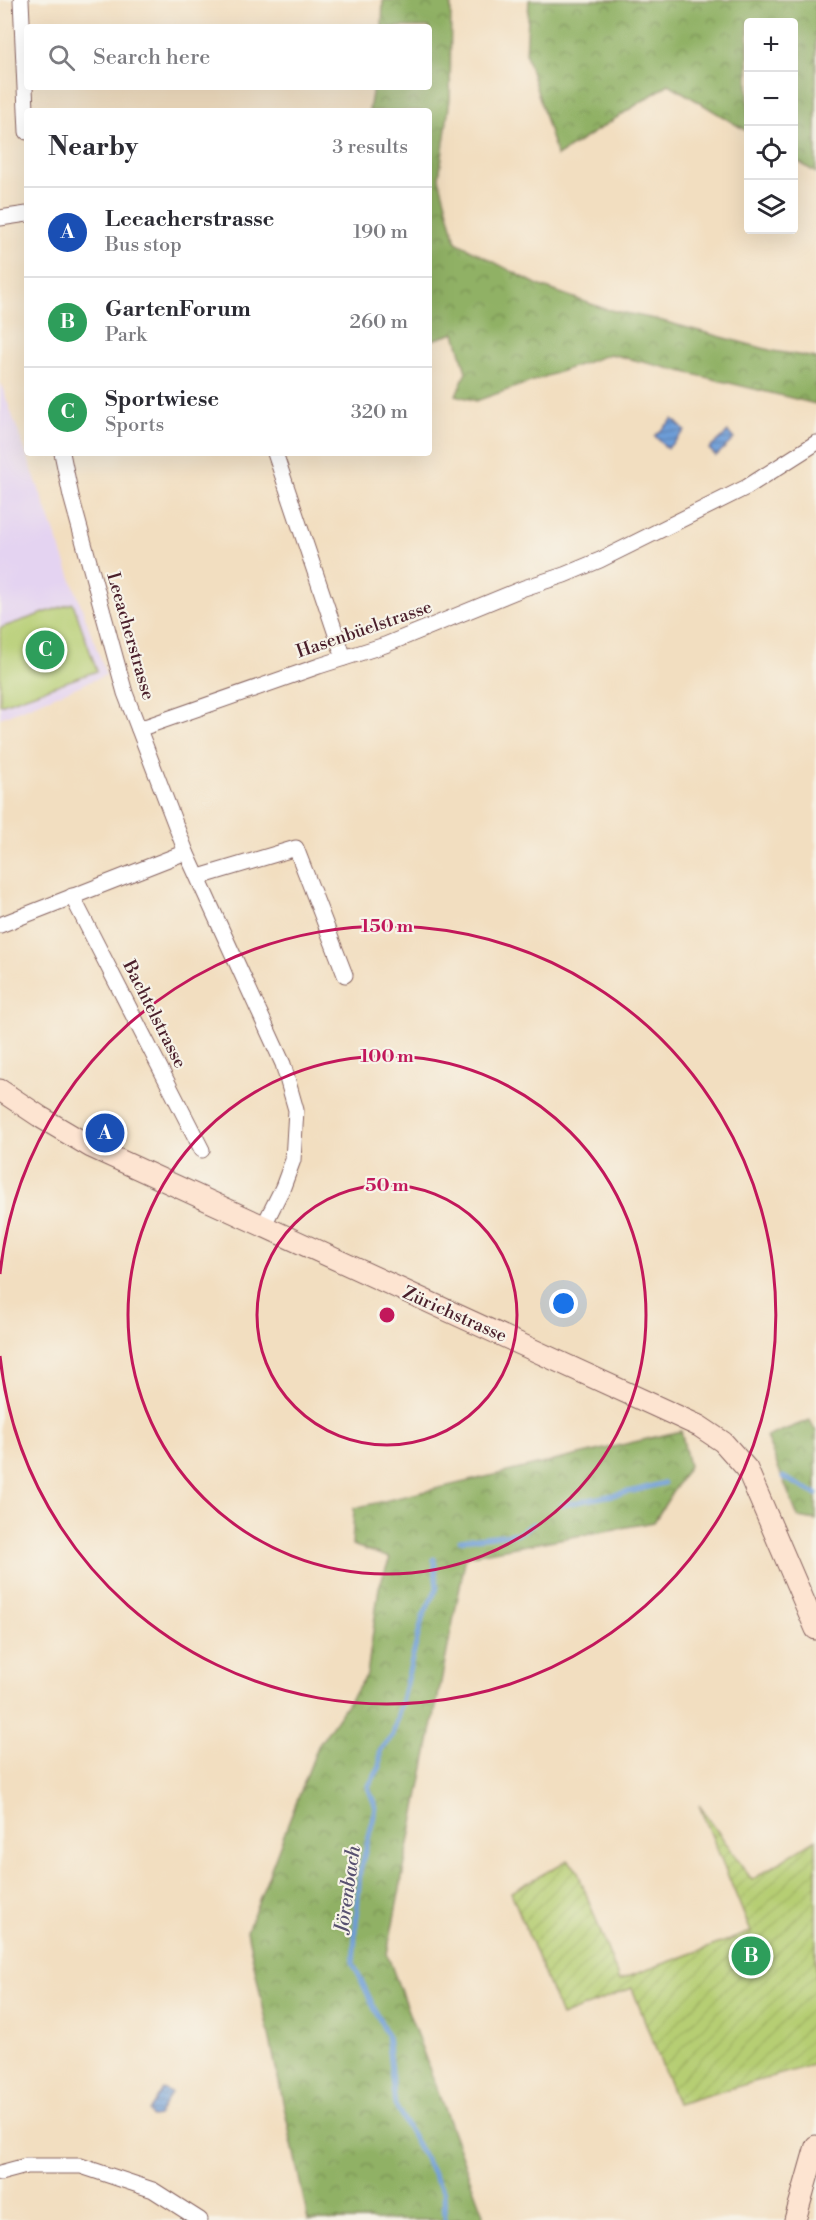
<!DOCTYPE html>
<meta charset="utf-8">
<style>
body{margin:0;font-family:"Libre Bodoni",serif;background:#f2f2f3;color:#2b2b33}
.controls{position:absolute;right:18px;top:18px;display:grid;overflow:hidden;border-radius:6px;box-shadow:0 6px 24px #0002}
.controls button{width:54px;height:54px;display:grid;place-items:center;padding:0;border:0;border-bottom:2px solid #e1e1e2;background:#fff;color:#2b2b33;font:30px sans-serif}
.you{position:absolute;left:564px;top:1304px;width:21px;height:21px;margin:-15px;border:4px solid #fff;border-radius:50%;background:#1a73e8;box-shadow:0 0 0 9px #1a73e833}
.badge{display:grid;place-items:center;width:39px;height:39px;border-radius:50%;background:#1f6fb2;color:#fff;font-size:20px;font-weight:700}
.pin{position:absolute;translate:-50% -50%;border:3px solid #fff;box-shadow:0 2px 6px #0006}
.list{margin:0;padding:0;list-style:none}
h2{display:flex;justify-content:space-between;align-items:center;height:78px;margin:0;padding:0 24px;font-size:26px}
h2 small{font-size:20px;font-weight:400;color:#7c7c81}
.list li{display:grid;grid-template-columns:39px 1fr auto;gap:18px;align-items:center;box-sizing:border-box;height:90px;padding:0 24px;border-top:2px solid #e1e1e2}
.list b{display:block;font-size:22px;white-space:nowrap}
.list p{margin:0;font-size:20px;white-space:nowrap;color:#7c7c81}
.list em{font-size:20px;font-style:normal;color:#7c7c81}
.icon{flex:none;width:33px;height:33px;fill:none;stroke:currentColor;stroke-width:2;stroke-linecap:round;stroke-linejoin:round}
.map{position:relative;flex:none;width:816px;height:2220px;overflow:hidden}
.search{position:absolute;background:#fff;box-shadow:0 6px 24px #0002;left:24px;top:24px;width:408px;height:66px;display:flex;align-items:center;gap:15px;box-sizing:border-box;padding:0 21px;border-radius:6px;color:#7c7c81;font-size:22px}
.panel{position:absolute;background:#fff;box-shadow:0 6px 24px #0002;left:24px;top:108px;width:408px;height:348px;border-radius:6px}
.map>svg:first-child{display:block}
.built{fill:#e4d3f1}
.forest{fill:url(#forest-crowns);stroke:#6d6848;stroke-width:1.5}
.garden{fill:url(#garden-furrows);stroke:#80764f;stroke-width:1.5}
.pitch{fill:#b6ce73;stroke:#80764f;stroke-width:1.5}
.water{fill:url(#water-rules);stroke:#5c5e81;stroke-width:1.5}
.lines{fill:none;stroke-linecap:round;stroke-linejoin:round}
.stream{stroke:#6d9dd7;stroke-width:5}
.minor-casing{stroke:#85625f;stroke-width:17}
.secondary-casing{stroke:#85625f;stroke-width:23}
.minor{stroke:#fff;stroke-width:15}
.secondary{stroke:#fde4d1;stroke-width:21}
.ring{fill:none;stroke:#c2185b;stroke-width:3}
.labels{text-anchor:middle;stroke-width:4.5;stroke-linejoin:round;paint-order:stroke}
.street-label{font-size:18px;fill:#4a1f2b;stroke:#f7f3e8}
.water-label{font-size:20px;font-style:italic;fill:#585170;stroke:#f7f3e8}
.centre{fill:#c2185b;stroke:#f7f3e8;stroke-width:3}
.ring-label{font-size:18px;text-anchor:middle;font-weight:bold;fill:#c2185b;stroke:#f7f3e8;stroke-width:4.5;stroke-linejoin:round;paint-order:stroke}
</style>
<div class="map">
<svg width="816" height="2220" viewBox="0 0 816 2220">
<defs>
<pattern id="forest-crowns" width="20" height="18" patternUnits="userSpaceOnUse" patternTransform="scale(1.5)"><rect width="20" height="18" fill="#90b165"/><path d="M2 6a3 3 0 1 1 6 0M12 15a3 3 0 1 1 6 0" fill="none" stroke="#788f53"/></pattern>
<pattern id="garden-furrows" width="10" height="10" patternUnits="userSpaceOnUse" patternTransform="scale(1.5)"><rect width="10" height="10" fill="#b6ce73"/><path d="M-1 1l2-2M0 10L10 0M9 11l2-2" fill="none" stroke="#9eb064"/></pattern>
<pattern id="water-rules" width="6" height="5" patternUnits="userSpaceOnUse" patternTransform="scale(1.5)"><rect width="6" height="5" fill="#6d9dd7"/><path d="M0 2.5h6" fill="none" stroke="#5c7faf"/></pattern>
</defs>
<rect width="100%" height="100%" fill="#f7f3e8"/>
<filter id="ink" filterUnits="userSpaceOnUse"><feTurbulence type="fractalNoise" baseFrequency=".0167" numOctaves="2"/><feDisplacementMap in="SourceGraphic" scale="12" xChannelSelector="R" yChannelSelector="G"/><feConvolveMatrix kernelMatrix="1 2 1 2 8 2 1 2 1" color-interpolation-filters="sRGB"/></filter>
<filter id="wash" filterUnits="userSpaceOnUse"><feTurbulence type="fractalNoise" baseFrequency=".008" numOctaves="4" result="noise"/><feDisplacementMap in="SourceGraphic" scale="24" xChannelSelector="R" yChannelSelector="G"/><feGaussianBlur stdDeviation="1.35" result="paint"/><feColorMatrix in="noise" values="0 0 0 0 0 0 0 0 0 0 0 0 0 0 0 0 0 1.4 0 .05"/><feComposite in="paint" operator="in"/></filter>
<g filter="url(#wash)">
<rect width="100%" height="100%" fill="#f2dec0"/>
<path class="built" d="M0 381 106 675 0 718Z"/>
<g class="forest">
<path d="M383 0H451L450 99 439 178 456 242 538 285 605 309 655 319 773 351 816 358V404L610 354 476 401 456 395 466 372 455 333 429 341V111H369L373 87H429V27H382Z"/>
<path d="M529 0H816V173L794 159V22H748V132L669 84 557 156 526 55Z"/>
<path d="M810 1420 816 1432V1520L798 1517 766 1437Z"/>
<path d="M681 1431 689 1466 654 1522 466 1556 387 1954 483 2214 482 2220H308L247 1931 318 1746 367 1675 379 1587 390 1558 352 1545 354 1508Z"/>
</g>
<path class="garden" d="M699 1805 752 1880 816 1839V2064L677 2104 632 1988 561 2016 511 1892 568 1860 577 1870 619 1980 751 1932Z"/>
<path class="pitch" d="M73 603 97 671 0 705V628Z"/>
<g class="water">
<path d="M673 419 685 431 667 449 655 436Z"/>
<path d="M728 432 734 439 716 456 709 449Z"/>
<path d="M163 2089 171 2093 158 2116 152 2117 149 2111Z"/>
</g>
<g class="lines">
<g class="stream">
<path d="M783 1477 816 1494"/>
<path d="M562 1505 633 1491 664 1483"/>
<path d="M460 1540 519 1533 533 1524"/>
<path d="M434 1559 437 1588 423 1616 393 1735 380 1751V1767L368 1787 376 1808 360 1872 353 1963 387 2035 395 2105 444 2193 445 2220"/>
</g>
</g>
</g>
<g filter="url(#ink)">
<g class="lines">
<defs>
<g id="minor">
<path d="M21 0 27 132"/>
<path d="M0 218 27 214"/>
<path d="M62 453 71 496 125 693 186 852 283 1064 296 1110 293 1160 283 1187 263 1227"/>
<path d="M275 453 344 658"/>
<path d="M139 729 319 666 385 645 524 588 564 575 600 560 747 487 816 443"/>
<path d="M199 877 296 848 345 975"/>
<path d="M72 896 202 1150"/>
<path d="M0 925 186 852"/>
<path d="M0 2173 26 2166H81L153 2190 200 2220"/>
</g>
<g id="secondary">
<path d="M0 1090 42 1118 91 1147 673 1414 699 1426 723 1442 747 1469 816 1629"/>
<path d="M795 2220 816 2146"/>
</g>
</defs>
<use href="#minor" class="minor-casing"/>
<use href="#secondary" class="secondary-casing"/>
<use href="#minor" class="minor"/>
<use href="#secondary" class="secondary"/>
</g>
</g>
<g class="ring">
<circle cx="387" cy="1315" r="130"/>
<circle cx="387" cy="1315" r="259"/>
<path d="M0 1274A389 389 0 1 1 0 1356"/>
</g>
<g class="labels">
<g class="street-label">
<text transform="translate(364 629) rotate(-19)" y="6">Hasenbüelstrasse</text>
<text transform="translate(131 636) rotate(74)" y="6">Leeacherstrasse</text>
<text transform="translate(155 1014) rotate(63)" y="6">Bachtelstrasse</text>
<text transform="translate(455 1314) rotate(24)" y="6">Zürichstrasse</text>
</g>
<g class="water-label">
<text transform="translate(347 1889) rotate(-82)" y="7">Jörenbach</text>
</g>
</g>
<circle cx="387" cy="1315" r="9" class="centre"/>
<g class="ring-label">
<text x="387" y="932">150 m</text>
<text x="387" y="1062">100 m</text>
<text x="387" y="1191">50 m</text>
</g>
</svg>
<div class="controls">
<button>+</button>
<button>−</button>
<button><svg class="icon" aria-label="locate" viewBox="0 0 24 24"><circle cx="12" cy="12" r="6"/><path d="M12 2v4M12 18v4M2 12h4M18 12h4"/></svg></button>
<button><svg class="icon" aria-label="layers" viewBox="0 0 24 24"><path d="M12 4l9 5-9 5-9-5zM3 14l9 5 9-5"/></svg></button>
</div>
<div class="you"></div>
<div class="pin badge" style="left:105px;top:1133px;background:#1a4fb4">A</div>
<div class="pin badge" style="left:751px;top:1956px;background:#2e9e5b">B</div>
<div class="pin badge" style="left:45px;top:650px;background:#2e9e5b">C</div>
<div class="search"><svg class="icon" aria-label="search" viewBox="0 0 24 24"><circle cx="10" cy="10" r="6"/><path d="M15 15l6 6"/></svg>Search here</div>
<section class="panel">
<h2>Nearby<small>3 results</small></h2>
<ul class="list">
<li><span class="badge" style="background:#1a4fb4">A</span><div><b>Leeacherstrasse</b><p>Bus stop</p></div><em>190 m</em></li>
<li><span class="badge" style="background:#2e9e5b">B</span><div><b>GartenForum</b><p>Park</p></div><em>260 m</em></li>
<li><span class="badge" style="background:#2e9e5b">C</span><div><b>Sportwiese</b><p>Sports</p></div><em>320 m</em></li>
</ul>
</section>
</div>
